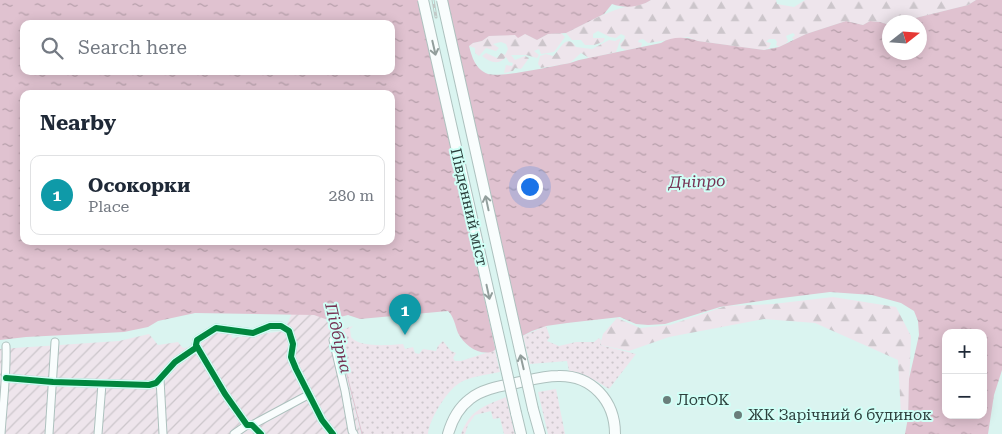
<!DOCTYPE html>
<meta charset="utf-8">
<style>
body{margin:0;font-family:"Roboto Serif",serif;background:#f6f6f7;color:#1f2937}
.controls{position:absolute;right:15px;bottom:15px;display:grid;overflow:hidden;border-radius:10px;box-shadow:0 2px 12px #0003}
.controls button{width:45px;height:45px;display:grid;place-items:center;padding:0;border:0;border-bottom:1px solid #e0e1e3;background:#fff;color:#1f2937;font:25px sans-serif}
.compass{position:absolute;left:882px;top:15px;width:45px;height:45px;border-radius:50%;background:#fff;box-shadow:0 2px 12px #0003;rotate:73deg}
.you{position:absolute;left:529px;top:186px;width:18px;height:18px;margin:-12px;border:4px solid #fff;border-radius:50%;background:#1a73e8;box-shadow:0 0 0 8px #1a73e833}
.badge{display:grid;place-items:center;width:32px;height:32px;border-radius:50%;background:#7c3aed;color:#fff;font-size:16px;font-weight:700}
.pin{position:absolute;translate:-50% -41px;filter:drop-shadow(0 1px 2px #0008)}
.pin::after{content:'';position:absolute;top:26px;width:18px;height:15px;background:inherit;clip-path:polygon(0 0,100% 0,50% 100%)}
.list{margin:0;padding:0;list-style:none}
h2{display:flex;justify-content:space-between;align-items:center;height:65px;margin:0;padding:0 20px;font-size:21px}
h2 small{font-size:16px;font-weight:400;color:#747a83}
.list li{display:grid;grid-template-columns:32px 1fr auto;gap:15px;align-items:center;box-sizing:border-box;height:80px;margin:0 10px 10px;padding:0 10px;border:1px solid #e0e1e3;border-radius:10px}
.list b{display:block;font-size:19px;white-space:nowrap}
.list p{margin:0;font-size:16px;white-space:nowrap;color:#747a83}
.list em{font-size:16px;font-style:normal;color:#747a83}
.icon{flex:none;width:28px;height:28px;fill:none;stroke:currentColor;stroke-width:2;stroke-linecap:round;stroke-linejoin:round}
.map{position:relative;flex:none;width:1002px;height:434px;overflow:hidden}
.search{position:absolute;background:#fff;box-shadow:0 2px 12px #0003;left:20px;top:20px;width:375px;height:55px;display:flex;align-items:center;gap:12px;box-sizing:border-box;padding:0 18px;border-radius:10px;color:#747a83;font-size:19px}
.panel{position:absolute;background:#fff;box-shadow:0 2px 12px #0003;left:20px;top:90px;width:375px;height:155px;border-radius:10px}
.map>svg:first-child{display:block}
.grass{fill:url(#grass-dots)}
.forest{fill:url(#forest-firs)}
.garden{fill:url(#garden-furrows)}
.water{fill:url(#water-ripples);fill-rule:evenodd}
.pier{fill:#daf4f0}
.lines{fill:none;stroke-linecap:round;stroke-linejoin:round}
.stream{stroke:#e0c2d0;stroke-width:1}
.minor-casing{stroke:#adc1be;stroke-width:9}
.highway-casing{stroke:#adc1be;stroke-width:12}
.minor{stroke:#f9fdfd;stroke-width:7}
.highway{stroke:#f9fdfd;stroke-width:10}
.rail-casing{stroke:#c1c9c7;stroke-width:3}
.rail{stroke:#d0fff6;stroke-width:1;stroke-dasharray:4;stroke-linecap:butt}
.highway-bridge-casing{stroke:#adc1be;stroke-width:12;stroke-linecap:butt}
.highway-bridge{stroke:#f9fdfd;stroke-width:10}
.cycleway-casing{stroke:#d0fff6;stroke-width:9}
.cycleway{stroke:#00873e;stroke-width:6}
.oneway{stroke:#929e9c}
.poi-dot{fill:#697e7b;stroke:#d0fff6;stroke-width:2}
.labels{text-anchor:middle;stroke-width:4;stroke-linejoin:round;paint-order:stroke}
.street-label{font-size:15px;fill:#2c3f3c;stroke:#d0fff6}
.poi-label{font-size:15px;fill:#2c3f3c;stroke:#d0fff6;text-anchor:start}
.water-label{font-size:16px;font-style:italic;fill:#763354;stroke:#d0fff6}
</style>
<div class="map">
<svg width="1002" height="434" viewBox="0 0 1002 434">
<defs>
<pattern id="grass-dots" width="8" height="8" patternUnits="userSpaceOnUse" patternTransform="scale(1.25)"><rect width="8" height="8" fill="#eee5ec"/><path d="M2 2h.1M6 6h.1" fill="none" stroke="#ccc6cb" stroke-width="1.8" stroke-linecap="round"/></pattern>
<pattern id="forest-firs" width="22" height="20" patternUnits="userSpaceOnUse" patternTransform="scale(1.25)"><rect width="22" height="20" fill="#eee5ec"/><path d="M5 1l3.5 6h-7zM16 11l3.5 6h-7z" fill="#ccc6cb"/></pattern>
<pattern id="garden-furrows" width="10" height="10" patternUnits="userSpaceOnUse" patternTransform="scale(1.25)"><rect width="10" height="10" fill="#eee5ec"/><path d="M-1 1l2-2M0 10L10 0M9 11l2-2" fill="none" stroke="#ccc6cb"/></pattern>
<pattern id="water-ripples" width="26" height="14" patternUnits="userSpaceOnUse" patternTransform="scale(1.25)"><rect width="26" height="14" fill="#e0c2d0"/><path d="M2 4q2-2 4 0t4 0M15 11q2-2 4 0t4 0" fill="none" stroke="#b69faa"/></pattern>
</defs>
<rect width="100%" height="100%" fill="#daf4f0"/>
<g class="grass">
<path d="M353 326 350 329 351 337C359 348 391 345 403 344L405 349 413 347 415 353 419 354 423 349 436 351 438 346 443 341 451 351 456 353 453 358 455 361H461L495 350 500 372C487 375 469 376 458 384 446 392 429 420 428 434H362L336 329H344Z"/>
<path d="M546 326 550 337 547 341 559 346 576 342H594L599 338 601 340 600 345 636 354 609 389 596 381 569 371 567 361 530 364 523 336Z"/>
<path d="M556 389 565 434H548L538 392Z"/>
<path d="M506 397 515 434H504L500 418 493 419 491 411 475 415 468 425 465 434H461C470 410 484 406 506 397Z"/>
</g>
<g class="forest">
<path d="M651 0H784H776L777 4 794 7 805 0H976L968 5 899 22H890L888 25 880 22 870 21 863 25 846 21 806 34 794 40 792 38 795 35 793 33 786 36 788 41 785 44 779 47 776 45 777 42 775 39H769L766 42 771 43 769 48 764 50 698 41 688 37 648 43 643 39 639 40 638 42 642 43 641 47 626 50 621 48 620 44 624 40 625 36 621 34 616 38 610 37 598 31 593 34V38H605L603 42 594 45H585L581 40H572L566 33C584 24 602 14 621 8 632 5 642 6 651 0Z"/>
<path d="M561 33 565 37 554 52 541 54 539 49 534 51 539 55 537 58 526 55H511L515 60 525 56 529 58 521 69 515 68 513 71 504 73 506 65 512 66 513 63 509 62 506 57C498 66 490 62 482 56L486 53 497 58 501 53 505 55 508 49 506 44 501 42 493 44 499 48 496 51 486 48 479 56 475 53V48L469 46 473 43 482 41 489 36 525 34 537 40 548 34Z"/>
<path d="M621 38 616 52 589 58 581 53 570 63 541 68 538 64 540 56 546 54 553 56C560 50 566 32 576 47L592 49 609 40 615 41Z"/>
<path d="M833 297 896 307 911 336 908 418 901 415 898 360 815 323 764 319 669 337 629 351 600 345 603 334 617 318 640 328 670 325 726 306 773 304Z"/>
</g>
<path class="garden" d="M292 313C308 314 323 313 334 328L361 434H0V349L119 341 149 334 158 345 178 342 183 348 198 346 197 341C209 333 217 331 231 333L232 338 284 331Z"/>
<path class="water" d="M0 0H651C640 7 625 9 612 4L604 14 566 33 548 34 537 40 525 34 518 38 515 35 489 36 482 41 473 43 469 46C472 57 475 69 488 74 501 78 553 66 570 63L579 60 661 43C672 36 687 37 698 41L764 50 779 47 806 34 846 21 863 25 870 21 880 22 889 25 890 52H920V22H899L968 5 976 0H1002V370L994 395 988 434H905L908 418 909 379 919 335 918 321 914 311 901 303 872 295 830 292 774 299 720 307 665 324 648 325 636 324 620 317 567 323 546 326 532 331 491 352C478 355 464 345 458 333 455 325 454 317 448 311L360 319 348 315 340 317 338 326 335 328 328 320 314 315 195 313 158 321 148 327 124 332 26 337 0 340ZM24 24H391V71H24ZM24 94H391V241H24ZM946 333H983V415H946Z"/>
<path class="pier" d="M419 0H447L522 339 496 352Z"/>
<g class="lines">
<path class="stream" d="M335 328 362 434"/>
<defs>
<g id="minor">
<path d="M333 340 345 391 352 431 354 434"/>
<path d="M6 378 53 382 149 385 156 383 175 362 197 347"/>
<path d="M160 379 163 434"/>
<path d="M252 425 308 395"/>
<path d="M1 434C3 404 7 375 6 346"/>
<path d="M49 434 55 342"/>
<path d="M98 434 102 384"/>
<path d="M234 434 247 425"/>
<path d="M261 434 252 425H247L225 394 196 345 197 340 216 328 253 333 270 326H281L289 331 293 344 291 357 296 369 322 420 333 434"/>
</g>
<g id="highway">
<path d="M533 409 540 434"/>
<path d="M516 413 521 434"/>
<path d="M448 434C452 420 458 408 470 399 482 389 501 386 516 383 530 380 544 376 558 376 592 375 615 401 615 434"/>
</g>
</defs>
<use href="#minor" class="minor-casing"/>
<use href="#highway" class="highway-casing"/>
<use href="#minor" class="minor"/>
<use href="#highway" class="highway"/>
<defs>
<path id="rail" d="M433 0 436 17"/>
</defs>
<use href="#rail" class="rail-casing"/>
<use href="#rail" class="rail"/>
<defs>
<g id="highway-bridge">
<path d="M423 0 516 413"/>
<path d="M442 0 533 409"/>
</g>
</defs>
<use href="#highway-bridge" class="highway-bridge-casing"/>
<use href="#highway-bridge" class="highway-bridge"/>
<defs>
<g id="cycleway">
<path d="M6 378 53 382 149 385 156 383 175 362 197 347"/>
<path d="M261 434 252 425H247L225 394 196 345 197 340 216 328 253 333 270 326H281L289 331 293 344 291 357 296 369 322 420 333 434"/>
</g>
</defs>
<use href="#cycleway" class="cycleway-casing"/>
<use href="#cycleway" class="cycleway"/>
</g>
<defs><path id="oneway-shaft" d="M-6 0H5M1.5-3L5.5 0L1.5 3" fill="none" stroke-width="1.6" stroke-linecap="round" stroke-linejoin="round" transform="scale(1.25)"/></defs>
<g class="oneway">
<use href="#oneway-shaft" transform="translate(434 48) rotate(77)"/>
<use href="#oneway-shaft" transform="translate(487 203) rotate(-102)"/>
<use href="#oneway-shaft" transform="translate(488 292) rotate(78)"/>
<use href="#oneway-shaft" transform="translate(522 362) rotate(-103)"/>
</g>
<g class="poi-dot">
<circle cx="667" cy="400" r="5"/>
<circle cx="738" cy="415" r="5"/>
</g>
<g class="labels">
<g class="street-label">
<text transform="translate(469 207) rotate(77)" y="5">Південний міст</text>
</g>
<g class="poi-label">
<text x="677" y="405">ЛотОК</text>
<text x="748" y="420">ЖК Зарічний 6 будинок</text>
</g>
<g class="water-label">
<text transform="translate(697 181) rotate(-2)" y="6">Дніпро</text>
<text transform="translate(339 338) rotate(77)" y="6">Підбірна</text>
</g>
</g>
</svg>
<div class="controls">
<button>+</button>
<button>−</button>
</div>
<svg class="compass" viewBox="-18 -18 36 36"><path d="M0-13l5 13h-10z" fill="#e53935"/><path d="M0 13l5-13h-10z" fill="#747a83"/></svg>
<div class="you"></div>
<div class="pin badge" style="left:405px;top:335px;background:#0f9aa8">1</div>
<div class="search"><svg class="icon" aria-label="search" viewBox="0 0 24 24"><circle cx="10" cy="10" r="6"/><path d="M15 15l6 6"/></svg>Search here</div>
<section class="panel">
<h2>Nearby<small></small></h2>
<ul class="list">
<li><span class="badge" style="background:#0f9aa8">1</span><div><b>Осокорки</b><p>Place</p></div><em>280 m</em></li>
</ul>
</section>
</div>
